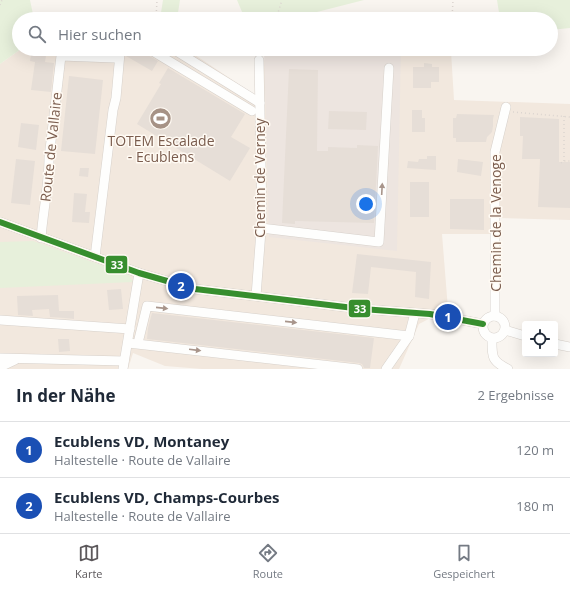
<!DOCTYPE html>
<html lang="de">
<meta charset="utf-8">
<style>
body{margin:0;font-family:"Open Sans",sans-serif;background:#f6f6f7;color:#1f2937}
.controls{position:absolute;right:12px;bottom:12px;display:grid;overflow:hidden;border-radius:4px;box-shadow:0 4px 16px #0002}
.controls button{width:36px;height:36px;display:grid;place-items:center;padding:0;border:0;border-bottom:1px solid #e0e1e3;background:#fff;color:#1f2937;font:20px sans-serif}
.you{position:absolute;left:366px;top:204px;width:14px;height:14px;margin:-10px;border:3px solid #fff;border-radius:50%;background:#1a73e8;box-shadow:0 0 0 6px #1a73e833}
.badge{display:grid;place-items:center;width:26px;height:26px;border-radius:50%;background:#5c585b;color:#fff;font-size:13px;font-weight:700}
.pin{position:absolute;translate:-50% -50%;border:2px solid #fff;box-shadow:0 1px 4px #0006}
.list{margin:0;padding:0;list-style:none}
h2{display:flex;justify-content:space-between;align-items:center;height:52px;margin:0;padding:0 16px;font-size:17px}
h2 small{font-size:13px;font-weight:400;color:#747a83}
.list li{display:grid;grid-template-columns:26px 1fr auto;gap:12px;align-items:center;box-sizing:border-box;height:56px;padding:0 16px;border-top:1px solid #e0e1e3}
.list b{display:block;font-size:15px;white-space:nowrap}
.list p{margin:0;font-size:13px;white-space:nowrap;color:#747a83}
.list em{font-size:13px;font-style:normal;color:#747a83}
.icon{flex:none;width:22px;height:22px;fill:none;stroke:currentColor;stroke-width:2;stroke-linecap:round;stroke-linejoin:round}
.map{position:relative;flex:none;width:570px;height:369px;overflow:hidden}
.search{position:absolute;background:#fff;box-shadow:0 4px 16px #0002;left:12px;right:12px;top:12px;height:44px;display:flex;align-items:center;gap:10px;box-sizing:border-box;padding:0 14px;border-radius:22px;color:#747a83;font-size:15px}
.sheet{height:164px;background:#fff}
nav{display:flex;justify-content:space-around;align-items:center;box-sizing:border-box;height:56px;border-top:1px solid #e0e1e3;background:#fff;font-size:11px;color:#747a83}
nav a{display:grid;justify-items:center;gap:2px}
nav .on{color:#5c585b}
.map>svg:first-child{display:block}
.residential{fill:#f2e8de}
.industrial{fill:#ede5e0}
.green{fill:#e7f0db}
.building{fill:#e6ded7}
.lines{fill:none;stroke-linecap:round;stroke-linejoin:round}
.minor-casing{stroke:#d7d1cb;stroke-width:10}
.path{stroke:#dcd5d0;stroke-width:1.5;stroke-dasharray:1 3;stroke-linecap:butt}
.minor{stroke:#fefefd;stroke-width:9}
.bus-1-casing{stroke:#fffaf3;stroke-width:9}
.bus-1{stroke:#378e2e;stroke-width:6}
.oneway{fill:#a8958b}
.labels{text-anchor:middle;stroke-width:3;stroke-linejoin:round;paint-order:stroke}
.poi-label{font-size:14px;fill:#7a5c4d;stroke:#fffaf3}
.street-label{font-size:14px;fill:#7a5c4d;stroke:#fffaf3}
.line-badge{stroke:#fffaf3;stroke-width:1.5}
.badge-label{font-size:11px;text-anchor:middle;font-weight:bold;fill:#fff}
</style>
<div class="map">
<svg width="570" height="369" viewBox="0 0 570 369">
<rect width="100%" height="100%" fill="#f9f5f0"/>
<path class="residential" d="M21 49H186L255 95 259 60 451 51 454 100 570 104V220L498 218 497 234H442L448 309 419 324 399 369H202L165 366 133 353 128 369H0V64Z"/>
<path class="industrial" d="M264 49 401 50 397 251 269 237Z"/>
<g class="green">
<path d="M0 0H30L34 19H19V49H21L0 64Z"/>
<path d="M163 0H180L177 19H160Z"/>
<path d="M237 0H364L317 12 315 19H245Z"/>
<path d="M497 0H570V28L551 30V19H500Z"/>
<path d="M33 241 129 275 133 282 0 288V242Z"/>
</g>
<g class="building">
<path d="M32 49H47L45 62 54 63 51 92 31 90 35 62 30 61Z"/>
<path d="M128 49H142L146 54 158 61 152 71 126 56Z"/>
<path d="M424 63 432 64V67H439V82H431V88H413V67H424Z"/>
<path d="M168 68 245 114 231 137 250 148 230 181 137 124 161 84 159 83Z"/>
<path d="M289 69 318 70 317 151H328V147L357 148V145L378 146 374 223 295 221V224L282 223Z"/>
<path d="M69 76 103 80 95 154 61 151Z"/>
<path d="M412 110H422V118H425V132H412Z"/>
<path d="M329 111 367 112 366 130 328 129Z"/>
<path d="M457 114 494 115 493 119V126L492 132 487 137 486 142H456V138H453V118H456Z"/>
<path d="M520 117 559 119V162H570V208L538 207 540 159H522L523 136H520Z"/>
<path d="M21 123 39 125 36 150 18 147Z"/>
<path d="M427 156H436V170L407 168 408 161 418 162 419 159H427Z"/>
<path d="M16 159 35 161 30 205 11 203Z"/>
<path d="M458 159 483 162 481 176 457 172Z"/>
<path d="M80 168H89L88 177 79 176Z"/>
<rect x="410" y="182" width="19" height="35"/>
<path d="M74 193 87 194 85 212H90L89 223 72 222Z"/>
<path d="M450 199H484V230L450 229Z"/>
<path d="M357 254 431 262 429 299 415 297 416 272 371 267 368 294 352 293Z"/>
<path d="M121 289 123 309 109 310 107 290Z"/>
<path d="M58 295 59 311H74V319L65 318 50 317 49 309 32 310 33 316 18 315 17 296Z"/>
<path d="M152 313 374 338 370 368H364L362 364 359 363 147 339 148 328Z"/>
<path d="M58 339H69L70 351 59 352Z"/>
</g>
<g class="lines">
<defs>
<g id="minor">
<path d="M149 49 252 111"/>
<path d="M173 49 260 103"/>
<path d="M0 222 139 273 195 289 362 309 430 314 483 324"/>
<path d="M261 228 379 242 389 68"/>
<path d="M41 238C43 211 49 185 49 158L61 56 114 58"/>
<path d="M95 257 113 110 116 98 120 53 122 49"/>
<path d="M256 296 262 218 259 60"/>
<path d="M495 316V152L506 107"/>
<circle cx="494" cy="327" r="11"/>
<path d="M0 320 130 329"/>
<path d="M505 330 525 336"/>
<path d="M492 339C492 356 491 361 508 369"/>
<path d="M128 343 358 369"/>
<path d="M138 343 147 306 409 336"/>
<path d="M555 344 570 347"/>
<path d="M0 358 124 361"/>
<path d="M0 367 15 360"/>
<path d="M123 369 139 273"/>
<path d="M386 369 409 336 415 313"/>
</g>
</defs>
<use href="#minor" class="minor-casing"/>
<g class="path">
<path d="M0 5 2 0"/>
<path d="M156 19 157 0"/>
<path d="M276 19 282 0"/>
<path d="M452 19 453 0"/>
<path d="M513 112 570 117"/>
<path d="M564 161V116"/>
<path d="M561 163 564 161H570"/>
</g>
<use href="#minor" class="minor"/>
<defs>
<path id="bus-1" d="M0 222 139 273 195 289 362 309 430 314 483 324"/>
</defs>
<use href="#bus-1" class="bus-1-casing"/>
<use href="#bus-1" class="bus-1"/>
</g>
<defs><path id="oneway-solid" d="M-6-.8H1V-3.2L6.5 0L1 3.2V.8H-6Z"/></defs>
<g class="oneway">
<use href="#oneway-solid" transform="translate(382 189) rotate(-87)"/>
<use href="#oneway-solid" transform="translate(162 308) rotate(6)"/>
<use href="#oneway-solid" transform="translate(291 322) rotate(6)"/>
<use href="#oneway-solid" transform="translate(195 350) rotate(7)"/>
</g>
<defs>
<symbol id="stadium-disc" viewBox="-11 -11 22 22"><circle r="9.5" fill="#a69286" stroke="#fffaf3"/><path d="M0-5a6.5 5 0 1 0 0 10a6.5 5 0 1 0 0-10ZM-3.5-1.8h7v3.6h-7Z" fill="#fff"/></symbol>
</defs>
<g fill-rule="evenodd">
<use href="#stadium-disc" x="148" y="106" width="25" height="25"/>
</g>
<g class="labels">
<g class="poi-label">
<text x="161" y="146">TOTEM Escalade<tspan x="161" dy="16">- Ecublens</tspan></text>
</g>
<g class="street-label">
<text transform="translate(51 147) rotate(-84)" y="5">Route de Vallaire</text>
<text transform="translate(260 178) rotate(-90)" y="5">Chemin de Verney</text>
<text transform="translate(496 223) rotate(-90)" y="5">Chemin de la Venoge</text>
</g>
</g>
<g class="line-badge">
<rect x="105" y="255" width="23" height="19" rx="4" fill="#378e2e"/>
<rect x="348" y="299" width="23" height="19" rx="4" fill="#378e2e"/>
</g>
<g class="badge-label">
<text x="117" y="269">33</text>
<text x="360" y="313">33</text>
</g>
</svg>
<div class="controls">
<button><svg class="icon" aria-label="locate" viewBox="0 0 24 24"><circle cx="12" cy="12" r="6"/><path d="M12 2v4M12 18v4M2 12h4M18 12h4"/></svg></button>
</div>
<div class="you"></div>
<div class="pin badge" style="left:448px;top:317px;background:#1a4fb4">1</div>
<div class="pin badge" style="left:181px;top:286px;background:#1a4fb4">2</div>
<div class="search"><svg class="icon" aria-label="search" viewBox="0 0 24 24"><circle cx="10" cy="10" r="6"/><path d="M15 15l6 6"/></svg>Hier suchen</div>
</div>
<section class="sheet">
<h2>In der Nähe<small>2 Ergebnisse</small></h2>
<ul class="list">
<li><span class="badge" style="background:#1a4fb4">1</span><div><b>Ecublens VD, Montaney</b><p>Haltestelle · Route de Vallaire</p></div><em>120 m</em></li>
<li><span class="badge" style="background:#1a4fb4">2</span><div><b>Ecublens VD, Champs-Courbes</b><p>Haltestelle · Route de Vallaire</p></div><em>180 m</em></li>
</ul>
</section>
<nav>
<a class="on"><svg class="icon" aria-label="map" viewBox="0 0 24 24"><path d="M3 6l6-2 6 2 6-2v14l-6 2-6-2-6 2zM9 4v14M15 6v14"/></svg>Karte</a>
<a><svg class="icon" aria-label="directions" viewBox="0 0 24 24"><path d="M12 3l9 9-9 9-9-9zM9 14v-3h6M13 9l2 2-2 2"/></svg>Route</a>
<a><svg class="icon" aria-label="saved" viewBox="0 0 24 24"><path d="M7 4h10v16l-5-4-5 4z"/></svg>Gespeichert</a>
</nav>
